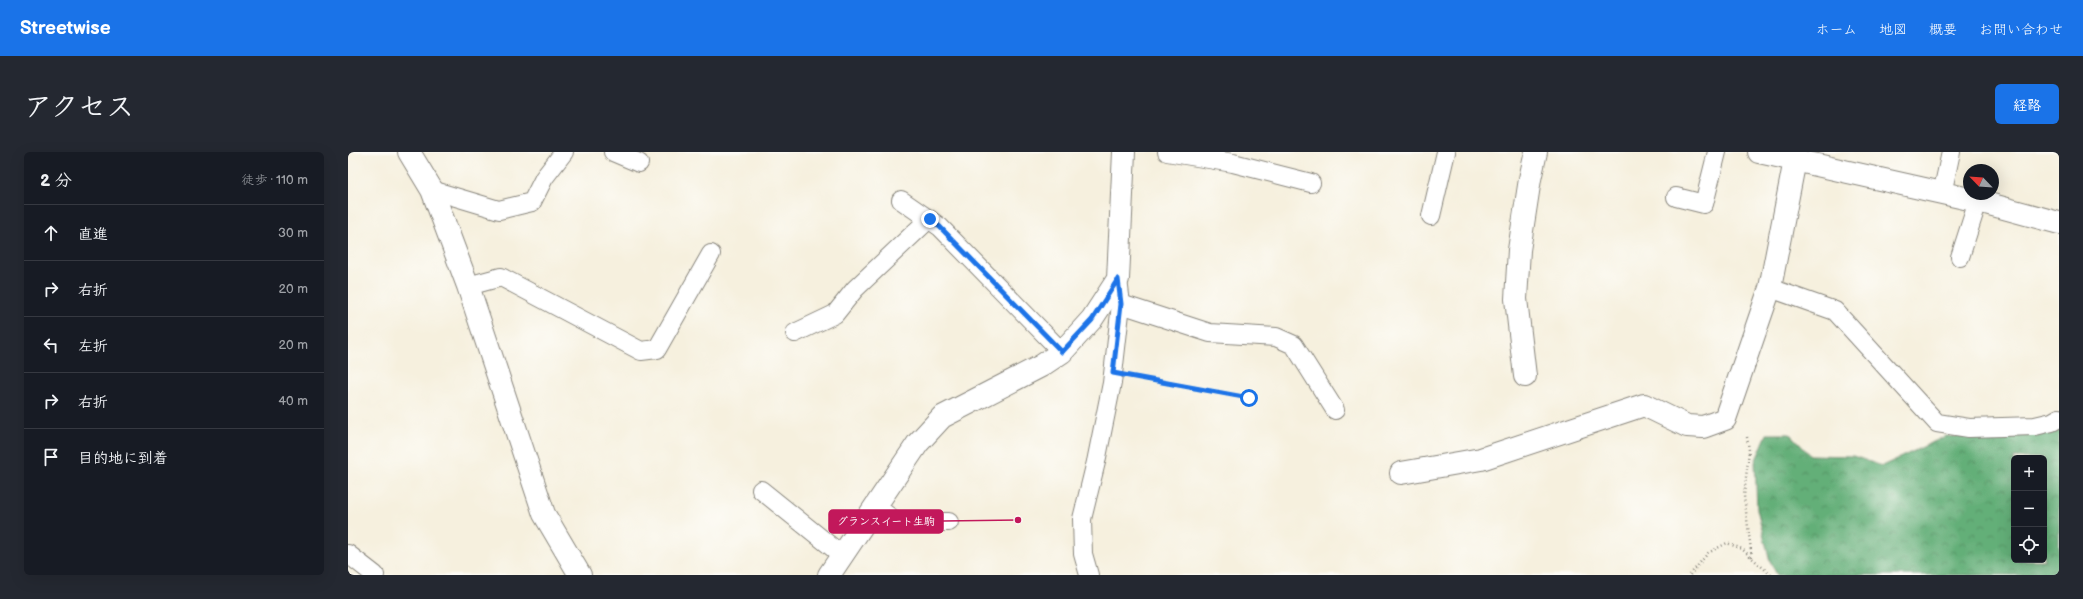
<!DOCTYPE html>
<html lang="ja">
<meta charset="utf-8">
<style>
body{margin:0;font-family:"Balsamiq Sans","Klee One",sans-serif;background:#242831;color:#f1f3f6}
.controls{position:absolute;right:12px;bottom:12px;display:grid;overflow:hidden;border-radius:6px;box-shadow:0 4px 16px #0002}
.controls button{width:36px;height:36px;display:grid;place-items:center;padding:0;border:0;border-bottom:1px solid #363941;background:#171b24;color:#f1f3f6;font:20px sans-serif}
.compass{position:absolute;left:1615px;top:12px;width:36px;height:36px;border-radius:50%;background:#171b24;box-shadow:0 4px 16px #0002;rotate:295deg}
.stop{position:absolute;width:12px;height:12px;margin:-9px;border:3px solid #1a73e8;border-radius:50%;background:#fff}
.stop.end{background:#1a73e8;border-color:#fff;box-shadow:0 1px 4px #0008}
.list{margin:0;padding:0;list-style:none}
h2{display:flex;justify-content:space-between;align-items:center;height:52px;margin:0;padding:0 16px;font-size:17px}
h2 small{font-size:13px;font-weight:400;color:#9ea1a6}
.list li{display:grid;grid-template-columns:26px 1fr auto;gap:12px;align-items:center;box-sizing:border-box;height:56px;padding:0 16px;border-top:1px solid #363941}
.list b{display:block;font-size:15px;white-space:nowrap}
.list em{font-size:13px;font-style:normal;color:#9ea1a6}
.icon{flex:none;width:22px;height:22px;fill:none;stroke:currentColor;stroke-width:2;stroke-linecap:round;stroke-linejoin:round}
.map{position:relative;flex:none;width:1711px;height:423px;overflow:hidden;border-radius:6px}
header{display:flex;align-items:center;gap:24px;box-sizing:border-box;height:56px;padding:0 20px;background:#1a73e8;color:#fff}
header strong{font-size:19px}
nav{display:flex;gap:22px;margin-inline-start:auto;font-size:14px}
.intro{display:flex;align-items:center;justify-content:space-between;box-sizing:border-box;height:96px;padding:0 24px}
h1{margin:0;font-size:28px}
.button{padding:10px 18px;border-radius:6px;background:#1a73e8;color:#fff;font-size:14px;font-weight:700}
main{display:flex;gap:24px;padding:0 24px}
aside{flex:1;background:#171b24;border-radius:6px;box-shadow:0 4px 16px #0002}
.map>svg:first-child{display:block}
.forest{fill:url(#forest-crowns);stroke:#40664a;fill-rule:evenodd}
.lines{fill:none;stroke-linecap:round;stroke-linejoin:round}
.lane-casing{stroke:#89867d;stroke-width:20}
.street-casing{stroke:#89867d;stroke-width:24}
.path{stroke:#89867d;stroke-width:2.5;stroke-dasharray:1 3;stroke-linecap:butt}
.lane{stroke:#fff;stroke-width:18}
.street{stroke:#fff;stroke-width:22}
.route{stroke:#1a73e8;stroke-width:5}
.leader{fill:none;stroke:#c2185b;stroke-width:1.5}
.callout-dot{fill:#c2185b;stroke:#fdfcf7;stroke-width:1.5}
.callout{fill:#c2185b;stroke:#c2185b;stroke-width:1.5}
.callout-label{font-size:11px;text-anchor:middle;font-weight:bold;fill:#fff}
</style>
<header>
<strong>Streetwise</strong>
<nav><a>ホーム</a><a>地図</a><a>概要</a><a>お問い合わせ</a></nav>
</header>
<div class="intro"><h1>アクセス</h1><a class="button">経路</a></div>
<main>
<aside>
<h2>2 分<small>徒歩 · 110 m</small></h2>
<ul class="list">
<li><svg class="icon" aria-label="ahead" viewBox="0 0 24 24"><path d="M12 20V5M6 11l6-6 6 6"/></svg><div><b>直進</b></div><em>30 m</em></li>
<li><svg class="icon" aria-label="right" viewBox="0 0 24 24"><path d="M7 20v-9h11M14 6l5 5-5 5"/></svg><div><b>右折</b></div><em>20 m</em></li>
<li><svg class="icon" aria-label="left" viewBox="0 0 24 24"><path d="M17 20v-9H6M10 6l-5 5 5 5"/></svg><div><b>左折</b></div><em>20 m</em></li>
<li><svg class="icon" aria-label="right" viewBox="0 0 24 24"><path d="M7 20v-9h11M14 6l5 5-5 5"/></svg><div><b>右折</b></div><em>40 m</em></li>
<li><svg class="icon" aria-label="arrive" viewBox="0 0 24 24"><path d="M6 21V4h12l-3 4 3 4H6"/></svg><div><b>目的地に到着</b></div></li>
</ul>
</aside>
<div class="map">
<svg width="1711" height="423" viewBox="0 0 1711 423">
<defs>
<pattern id="forest-crowns" width="20" height="18" patternUnits="userSpaceOnUse"><rect width="20" height="18" fill="#64af78"/><path d="M2 6a3 3 0 1 1 6 0M12 15a3 3 0 1 1 6 0" fill="none" stroke="#528e62"/></pattern>
</defs>
<rect width="100%" height="100%" fill="#fdfcf7"/>
<filter id="ink" filterUnits="userSpaceOnUse"><feTurbulence type="fractalNoise" baseFrequency=".025" numOctaves="2"/><feDisplacementMap in="SourceGraphic" scale="8" xChannelSelector="R" yChannelSelector="G"/><feConvolveMatrix kernelMatrix="1 2 1 2 8 2 1 2 1" color-interpolation-filters="sRGB"/></filter>
<filter id="wash" filterUnits="userSpaceOnUse"><feTurbulence type="fractalNoise" baseFrequency=".012" numOctaves="4" result="noise"/><feDisplacementMap in="SourceGraphic" scale="16" xChannelSelector="R" yChannelSelector="G"/><feGaussianBlur stdDeviation="0.9" result="paint"/><feColorMatrix in="noise" values="0 0 0 0 0 0 0 0 0 0 0 0 0 0 0 0 0 1.4 0 .05"/><feComposite in="paint" operator="in"/></filter>
<g filter="url(#wash)">
<rect width="100%" height="100%" fill="#f6f0de"/>
<path class="forest" d="M1711 276V423H1429L1422 409 1409 357 1407 310 1419 282H1442L1462 303 1505 304 1534 314 1598 284 1648 286 1700 281ZM1666 306H1696V408H1666Z"/>
</g>
<g filter="url(#ink)">
<g class="lines">
<defs>
<g id="lane">
<path d="M265 0 291 11"/>
<path d="M819 0 885 11 963 31"/>
<path d="M84 38 151 58 184 50 196 26 216 0"/>
<path d="M1594 42 1603 0"/>
<path d="M1328 45 1356 52 1369 0"/>
<path d="M553 48 592 75 714 200"/>
<path d="M1083 64 1098 0"/>
<path d="M1612 105 1630 49"/>
<path d="M120 134 153 125 293 199 309 197 363 102"/>
<path d="M1422 136 1487 159 1589 271 1621 276 1687 274 1704 270 1711 266"/>
<path d="M773 152 862 181 928 185 946 193 987 258"/>
<path d="M447 181 487 162 507 137 581 67"/>
<path d="M413 338 495 404"/>
<path d="M527 354 549 370H601"/>
<path d="M0 402 27 423"/>
<path d="M741 423 735 402 734 367 748 310 764 231 773 152 770 127"/>
</g>
<g id="street">
<path d="M61 0 84 38 120 134 196 362 232 423"/>
<path d="M1411 0 1630 49 1711 71"/>
<path d="M1177 224 1168 147 1171 98 1182 27 1188 0"/>
<path d="M1053 321 1133 307 1296 253 1339 274 1355 275 1377 267 1422 136 1447 8"/>
<path d="M481 423 570 291 594 265 693 214 714 200 744 167 770 127 776 0"/>
</g>
</defs>
<use href="#lane" class="lane-casing"/>
<use href="#street" class="street-casing"/>
<g class="path">
<path d="M791 226 901 246"/>
<path d="M1399 285 1401 298 1396 344 1404 406"/>
<path d="M1342 423 1360 401 1379 391 1394 397 1423 423"/>
</g>
<use href="#lane" class="lane"/>
<use href="#street" class="street"/>
</g>
</g>
<g class="lines" filter="url(#ink)">
<path class="route" d="M582 67 592 75 714 200 744 168 770 127 773 152 765 221 901 246"/>
</g>
<path class="leader" d="M670 368L595 369"/>
<circle class="callout-dot" cx="670" cy="368" r="4"/>
<rect class="callout" x="481" y="358" width="114" height="23" rx="4"/>
<g class="callout-label">
<text x="538" y="373">グランスイート生駒</text>
</g>
</svg>
<div class="controls">
<button>+</button>
<button>−</button>
<button><svg class="icon" aria-label="locate" viewBox="0 0 24 24"><circle cx="12" cy="12" r="6"/><path d="M12 2v4M12 18v4M2 12h4M18 12h4"/></svg></button>
</div>
<svg class="compass" viewBox="-18 -18 36 36"><path d="M0-13l5 13h-10z" fill="#e53935"/><path d="M0 13l5-13h-10z" fill="#9ea1a6"/></svg>
<div class="stop" style="left:901px;top:246px"></div>
<div class="stop end" style="left:582px;top:67px"></div>
</div>
</main>
